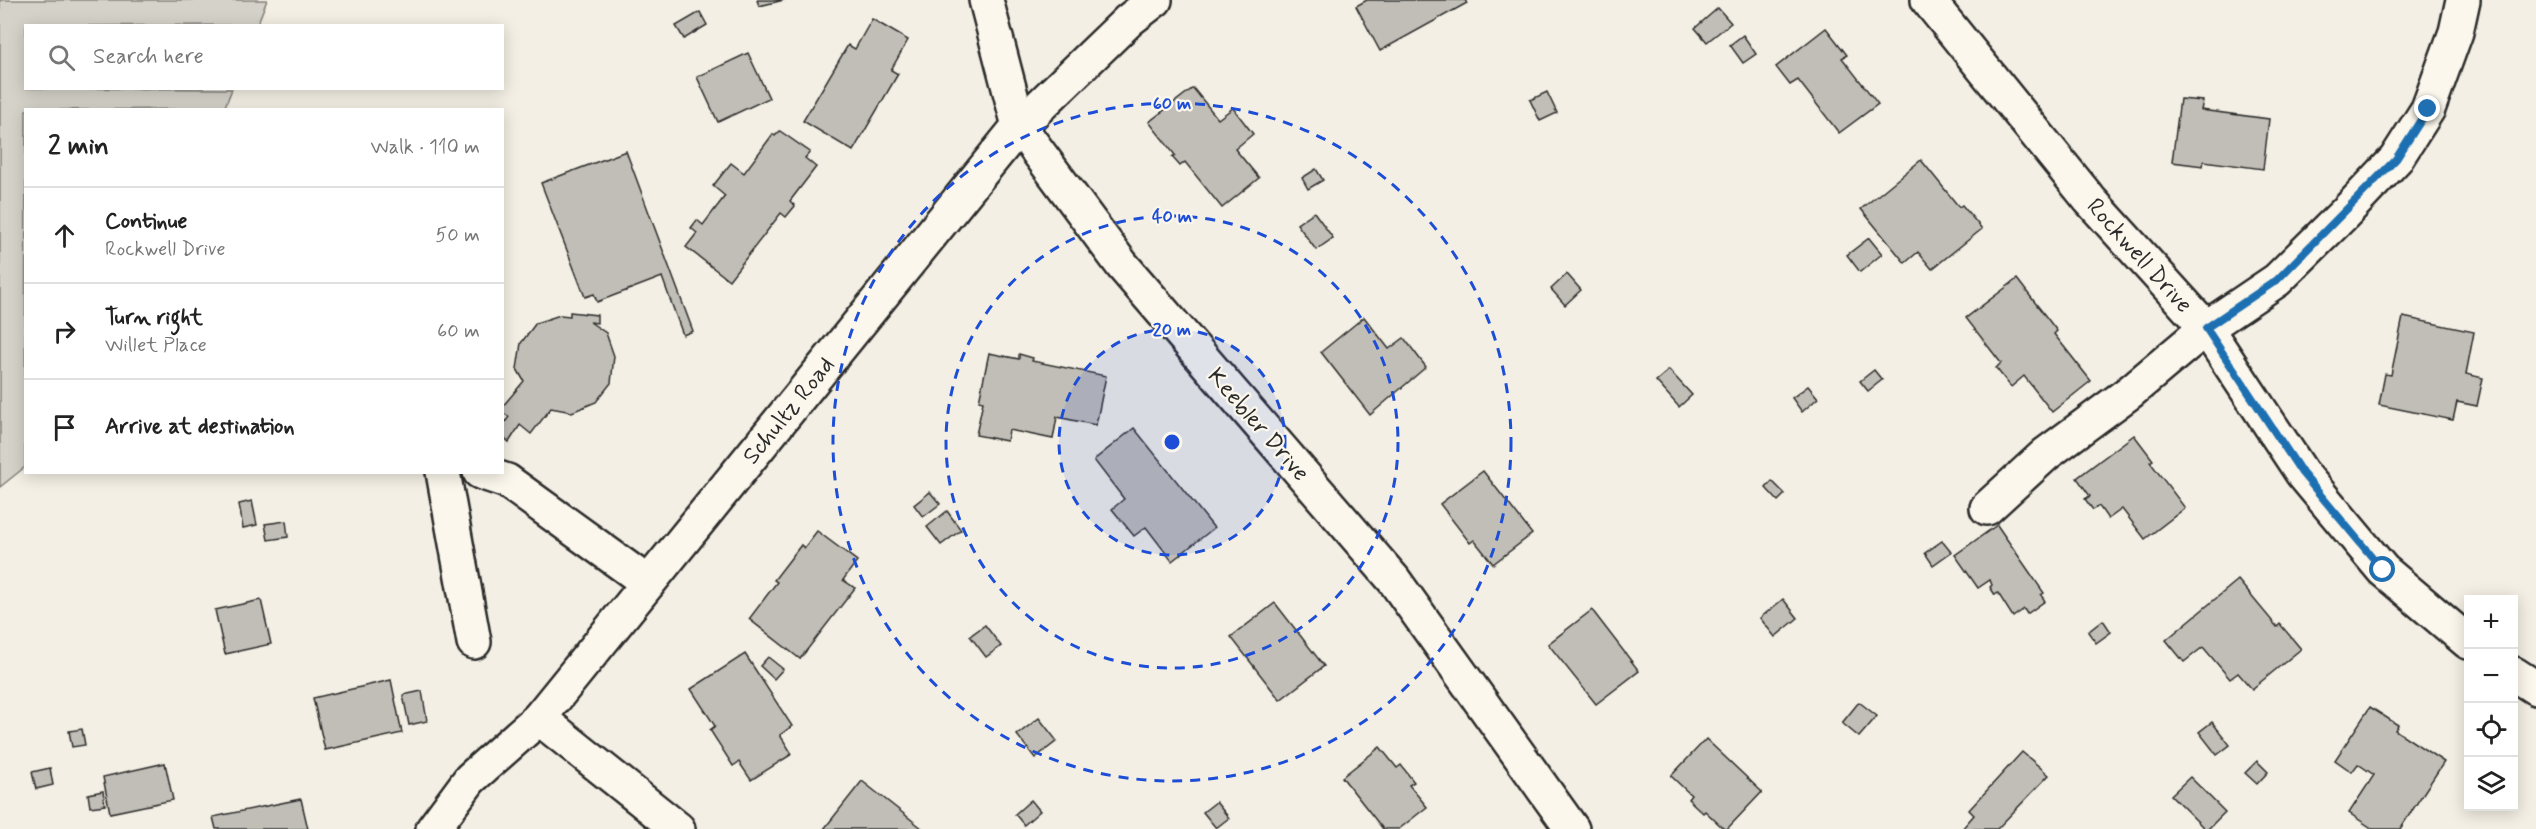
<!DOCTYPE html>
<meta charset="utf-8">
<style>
body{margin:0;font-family:Mynerve,sans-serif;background:#f6f6f6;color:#222}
.controls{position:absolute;right:18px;bottom:18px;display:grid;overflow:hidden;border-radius:0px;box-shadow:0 3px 15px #0003}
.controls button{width:54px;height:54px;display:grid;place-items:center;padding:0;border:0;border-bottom:2px solid #e0e0e0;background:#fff;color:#222;font:30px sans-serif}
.stop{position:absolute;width:18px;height:18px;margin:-14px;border:4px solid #1f6fb2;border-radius:50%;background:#fff}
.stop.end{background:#1f6fb2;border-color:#fff;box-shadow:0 2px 6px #0008}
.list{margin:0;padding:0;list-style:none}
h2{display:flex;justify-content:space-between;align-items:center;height:78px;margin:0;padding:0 24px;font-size:26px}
h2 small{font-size:20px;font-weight:400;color:#767676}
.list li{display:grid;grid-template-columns:39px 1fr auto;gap:18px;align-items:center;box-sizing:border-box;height:96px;padding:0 24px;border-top:2px solid #e0e0e0}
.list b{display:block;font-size:22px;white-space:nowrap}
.list p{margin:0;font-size:20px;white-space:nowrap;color:#767676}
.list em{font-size:20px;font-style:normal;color:#767676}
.icon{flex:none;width:33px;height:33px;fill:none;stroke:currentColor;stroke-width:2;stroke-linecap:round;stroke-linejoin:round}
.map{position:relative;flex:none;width:2536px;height:829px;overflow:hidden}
.search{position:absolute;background:#fff;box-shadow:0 3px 15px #0003;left:24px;top:24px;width:480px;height:66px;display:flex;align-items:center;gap:15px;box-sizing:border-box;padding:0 21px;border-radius:0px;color:#767676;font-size:22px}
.panel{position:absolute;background:#fff;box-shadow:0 3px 15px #0003;left:24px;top:108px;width:480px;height:366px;border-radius:0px}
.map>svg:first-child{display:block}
.green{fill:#d5d2c9;stroke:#807e7a;stroke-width:1.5}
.building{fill:#c0beb6;stroke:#2b2b2b;stroke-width:1.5}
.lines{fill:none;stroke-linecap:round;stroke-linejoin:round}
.minor-casing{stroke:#2b2b2b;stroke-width:38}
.minor{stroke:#fbf7ec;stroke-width:33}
.route{stroke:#1f6fb2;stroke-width:8}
.ring{fill:none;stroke:#1d4ed8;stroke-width:3;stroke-dasharray:10 8}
.labels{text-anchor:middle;stroke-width:4.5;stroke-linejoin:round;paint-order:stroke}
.street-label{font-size:24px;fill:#2b2b2b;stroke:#fbf7ec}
.centre{fill:#1d4ed8;stroke:#fbf7ec;stroke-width:3}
.ring-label{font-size:18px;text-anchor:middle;font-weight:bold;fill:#1d4ed8;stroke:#fbf7ec;stroke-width:4.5;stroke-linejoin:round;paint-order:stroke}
</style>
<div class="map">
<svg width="2536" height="829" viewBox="0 0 2536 829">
<rect width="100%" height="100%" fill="#f3efe4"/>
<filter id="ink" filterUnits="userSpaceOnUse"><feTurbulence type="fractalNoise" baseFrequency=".0167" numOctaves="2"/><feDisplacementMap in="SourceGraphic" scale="12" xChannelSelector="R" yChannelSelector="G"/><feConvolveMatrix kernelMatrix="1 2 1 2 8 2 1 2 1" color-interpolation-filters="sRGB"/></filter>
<g filter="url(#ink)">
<path class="green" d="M0 0H267L257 25 26 26V88L232 89 224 109 26 110 25 467 0 487Z"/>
<g class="building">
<path d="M757 0H784L759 6Z"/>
<path d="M1367 0H1465L1467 3 1380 51 1356 6Z"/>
<path d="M1718 8 1731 23 1707 42 1695 28Z"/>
<path d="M700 12 707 25 684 39 676 26Z"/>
<path d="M872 19 908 40 891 70 898 74 853 151 803 121 848 45 855 49Z"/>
<path d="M1826 28 1847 55 1842 58 1878 104 1839 133 1798 80 1790 85 1776 67Z"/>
<path d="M1743 35 1756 54 1743 63 1730 45Z"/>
<path d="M748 53 769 98 718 122 697 77Z"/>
<path d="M1193 88 1218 119 1233 108 1253 134 1235 149 1259 178 1222 208 1185 162 1180 166 1172 157 1175 155 1149 122Z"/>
<path d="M1547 92 1557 113 1540 121 1530 100Z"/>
<path d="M2180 99 2203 101 2201 110 2269 119 2263 169 2204 161 2203 166 2172 162Z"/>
<path d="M780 131 810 152 805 158 816 167 790 201 795 206 786 217 781 213 729 280 686 247 697 233 691 228 697 220 703 225 725 196 713 186 731 163 744 173 773 134 775 136Z"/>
<path d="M626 151 693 331 683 335 662 277 597 302 594 294 585 297 541 183Z"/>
<path d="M1921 160 1959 207 1962 205 1982 229 1932 269 1918 252 1905 263 1861 209Z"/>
<path d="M1316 169 1323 180 1308 189 1302 178Z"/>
<path d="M1314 212 1333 238 1316 250 1297 224Z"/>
<path d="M1869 238 1882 254 1860 272 1847 255Z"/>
<path d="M1567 274 1581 290 1565 305 1551 289Z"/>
<path d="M2017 279 2057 331 2054 334 2091 381 2052 412 2024 376 2011 387 1996 368 2001 363 1966 318Z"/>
<path d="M570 312 597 315V323L590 322 606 333 614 356 611 383 596 402 572 412 551 408 531 434 520 425 509 442 502 436V426L509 417 502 412V407L524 381 517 369 521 343 536 323 560 315 570 316Z"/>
<path d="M1364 317 1389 349 1404 338 1426 367 1370 415 1321 352Z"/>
<path d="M2403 317 2474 332 2466 374 2483 378 2477 406 2457 402 2453 420 2379 405 2385 374 2391 375Z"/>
<path d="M989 353 1019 359V354L1033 358 1032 361 1106 376 1096 425 1057 417 1053 439 1009 430 1007 441 976 435 983 402 979 401Z"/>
<path d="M1669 370 1692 395 1679 407 1656 381Z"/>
<path d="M1874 370 1882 380 1868 391 1860 381Z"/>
<path d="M1808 386 1818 398 1802 412 1792 398Z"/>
<path d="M1134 428 1214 528 1172 561 1146 527 1134 536 1112 509 1124 499 1094 460Z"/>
<path d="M2134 435 2153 460 2150 462 2185 508 2145 539 2122 509 2108 519 2099 506 2093 510 2085 499 2090 496 2077 478Z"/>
<path d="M1483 471 1532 534 1493 564 1474 540 1470 543 1440 504Z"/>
<path d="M1772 481 1785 494 1778 501 1766 488Z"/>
<path d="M930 492 940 504 923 517 914 505Z"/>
<path d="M252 501 257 525 243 528 239 504Z"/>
<path d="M947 511 961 530 941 545 927 527Z"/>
<path d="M286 521 288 537 268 540 265 524Z"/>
<path d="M1997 525 2044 593 2041 595 2045 601 2027 614 2024 609 2013 617 1998 593 1995 595 1990 587 1992 585 1990 580 1978 588 1955 555Z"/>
<path d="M817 531 857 561 843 580 855 588 800 659 749 619 777 582 774 580 801 545 804 548Z"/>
<path d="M1942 541 1951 552 1933 565 1925 553Z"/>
<path d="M2238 580 2277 627 2280 624 2301 649 2252 689 2238 673 2230 679 2203 647 2184 662 2166 640Z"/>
<path d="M1783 599 1798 618 1775 637 1760 618Z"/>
<path d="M261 600 271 644 225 654 215 610Z"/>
<path d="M1275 603 1324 666 1280 700 1231 637Z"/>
<path d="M1592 610 1639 671 1596 704 1548 644Z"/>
<path d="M2103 620 2111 632 2096 643 2088 632Z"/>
<path d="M985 625 1001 646 986 657 970 636Z"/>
<path d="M745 654 792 726 780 735 792 754 751 780 739 762 733 766 710 730 715 726 691 689Z"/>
<path d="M768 657 783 669 774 679 760 666Z"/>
<path d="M391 680 402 733 325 750 313 698Z"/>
<path d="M422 691 427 721 409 725 403 695Z"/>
<path d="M1859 702 1877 716 1859 737 1842 723Z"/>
<path d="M2370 707 2398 725 2395 730 2444 762 2400 829H2373L2349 813 2374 775 2358 764 2352 772 2335 760Z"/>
<path d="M1039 718 1057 741 1035 758 1017 735Z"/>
<path d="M2212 722 2230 745 2217 755 2199 732Z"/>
<path d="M82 729 85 745 72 747 69 731Z"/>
<path d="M1706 739 1762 792 1727 829H1724L1705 811 1703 813 1688 799 1691 795 1671 776Z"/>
<path d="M1380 747 1397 768 1401 765 1414 782 1409 785 1427 807 1399 829H1383L1342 777Z"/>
<path d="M2022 752 2049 775 1997 829H1962L1974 815 1969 810Z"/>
<path d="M2257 761 2268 772 2257 784 2245 773Z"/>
<path d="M165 763 173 800 110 813 103 777Z"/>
<path d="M50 768 53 785 36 789 32 772Z"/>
<path d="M2190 777 2225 812 2208 829H2205L2171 795Z"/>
<path d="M862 781 923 829H824Z"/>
<path d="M103 791 105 805 90 807 88 794Z"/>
<path d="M301 799 308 829H216L213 817Z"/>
<path d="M1031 800 1040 811 1024 825 1015 814Z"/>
<path d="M1216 802 1229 818 1216 828 1203 812Z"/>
</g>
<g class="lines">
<defs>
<g id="minor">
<path d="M986 0 1019 126 1122 265 1394 580 1572 829"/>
<path d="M1928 0 2090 200 2206 328 2302 473 2383 570 2468 642"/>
<path d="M443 472 474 642"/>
<path d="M480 472 507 481 648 583"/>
<path d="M1987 508 2046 454 2130 392 2206 328 2277 280 2344 214 2396 159 2428 109 2456 32 2463 0"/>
<path d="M2514 674 2536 688"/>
<path d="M539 718 678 829"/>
<path d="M433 829 470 779 539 718 1019 126 1129 20 1155 0"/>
</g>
</defs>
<use href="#minor" class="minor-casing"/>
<use href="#minor" class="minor"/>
</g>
</g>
<g class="lines" filter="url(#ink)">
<path class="route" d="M2383 570 2302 473 2206 328 2277 280 2396 159 2428 109"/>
</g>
<circle cx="1172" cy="442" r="113" fill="#1d4ed8" fill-opacity=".12"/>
<g class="ring">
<circle cx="1172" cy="442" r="113"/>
<circle cx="1172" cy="442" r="226"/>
<circle cx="1172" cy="442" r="339"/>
</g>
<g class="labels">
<g class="street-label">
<text transform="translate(2140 255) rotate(48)" y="8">Rockwell Drive</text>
<text transform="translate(788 410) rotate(-51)" y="8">Schultz Road</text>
<text transform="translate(1259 424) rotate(49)" y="8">Keebler Drive</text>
</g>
</g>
<circle cx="1172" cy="442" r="9" class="centre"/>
<g class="ring-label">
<text x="1172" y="109">60 m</text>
<text x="1172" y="222">40 m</text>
<text x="1172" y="335">20 m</text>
</g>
</svg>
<div class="controls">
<button>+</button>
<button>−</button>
<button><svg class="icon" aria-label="locate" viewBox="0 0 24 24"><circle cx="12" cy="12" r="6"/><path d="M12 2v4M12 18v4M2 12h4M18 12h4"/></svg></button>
<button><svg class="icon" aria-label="layers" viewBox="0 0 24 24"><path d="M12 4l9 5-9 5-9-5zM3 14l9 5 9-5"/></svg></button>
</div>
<div class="stop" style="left:2383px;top:570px"></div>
<div class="stop end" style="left:2428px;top:109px"></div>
<div class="search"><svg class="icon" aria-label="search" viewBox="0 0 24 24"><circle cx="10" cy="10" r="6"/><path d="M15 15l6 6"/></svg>Search here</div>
<section class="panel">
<h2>2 min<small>Walk · 110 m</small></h2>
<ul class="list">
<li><svg class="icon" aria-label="ahead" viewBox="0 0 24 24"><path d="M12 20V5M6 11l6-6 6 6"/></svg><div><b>Continue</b><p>Rockwell Drive</p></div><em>50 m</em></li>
<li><svg class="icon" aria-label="right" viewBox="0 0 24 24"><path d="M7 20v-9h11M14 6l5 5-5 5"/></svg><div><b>Turn right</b><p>Willet Place</p></div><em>60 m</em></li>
<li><svg class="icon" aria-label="arrive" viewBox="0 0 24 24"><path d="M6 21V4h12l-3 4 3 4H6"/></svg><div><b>Arrive at destination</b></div></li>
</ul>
</section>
</div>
